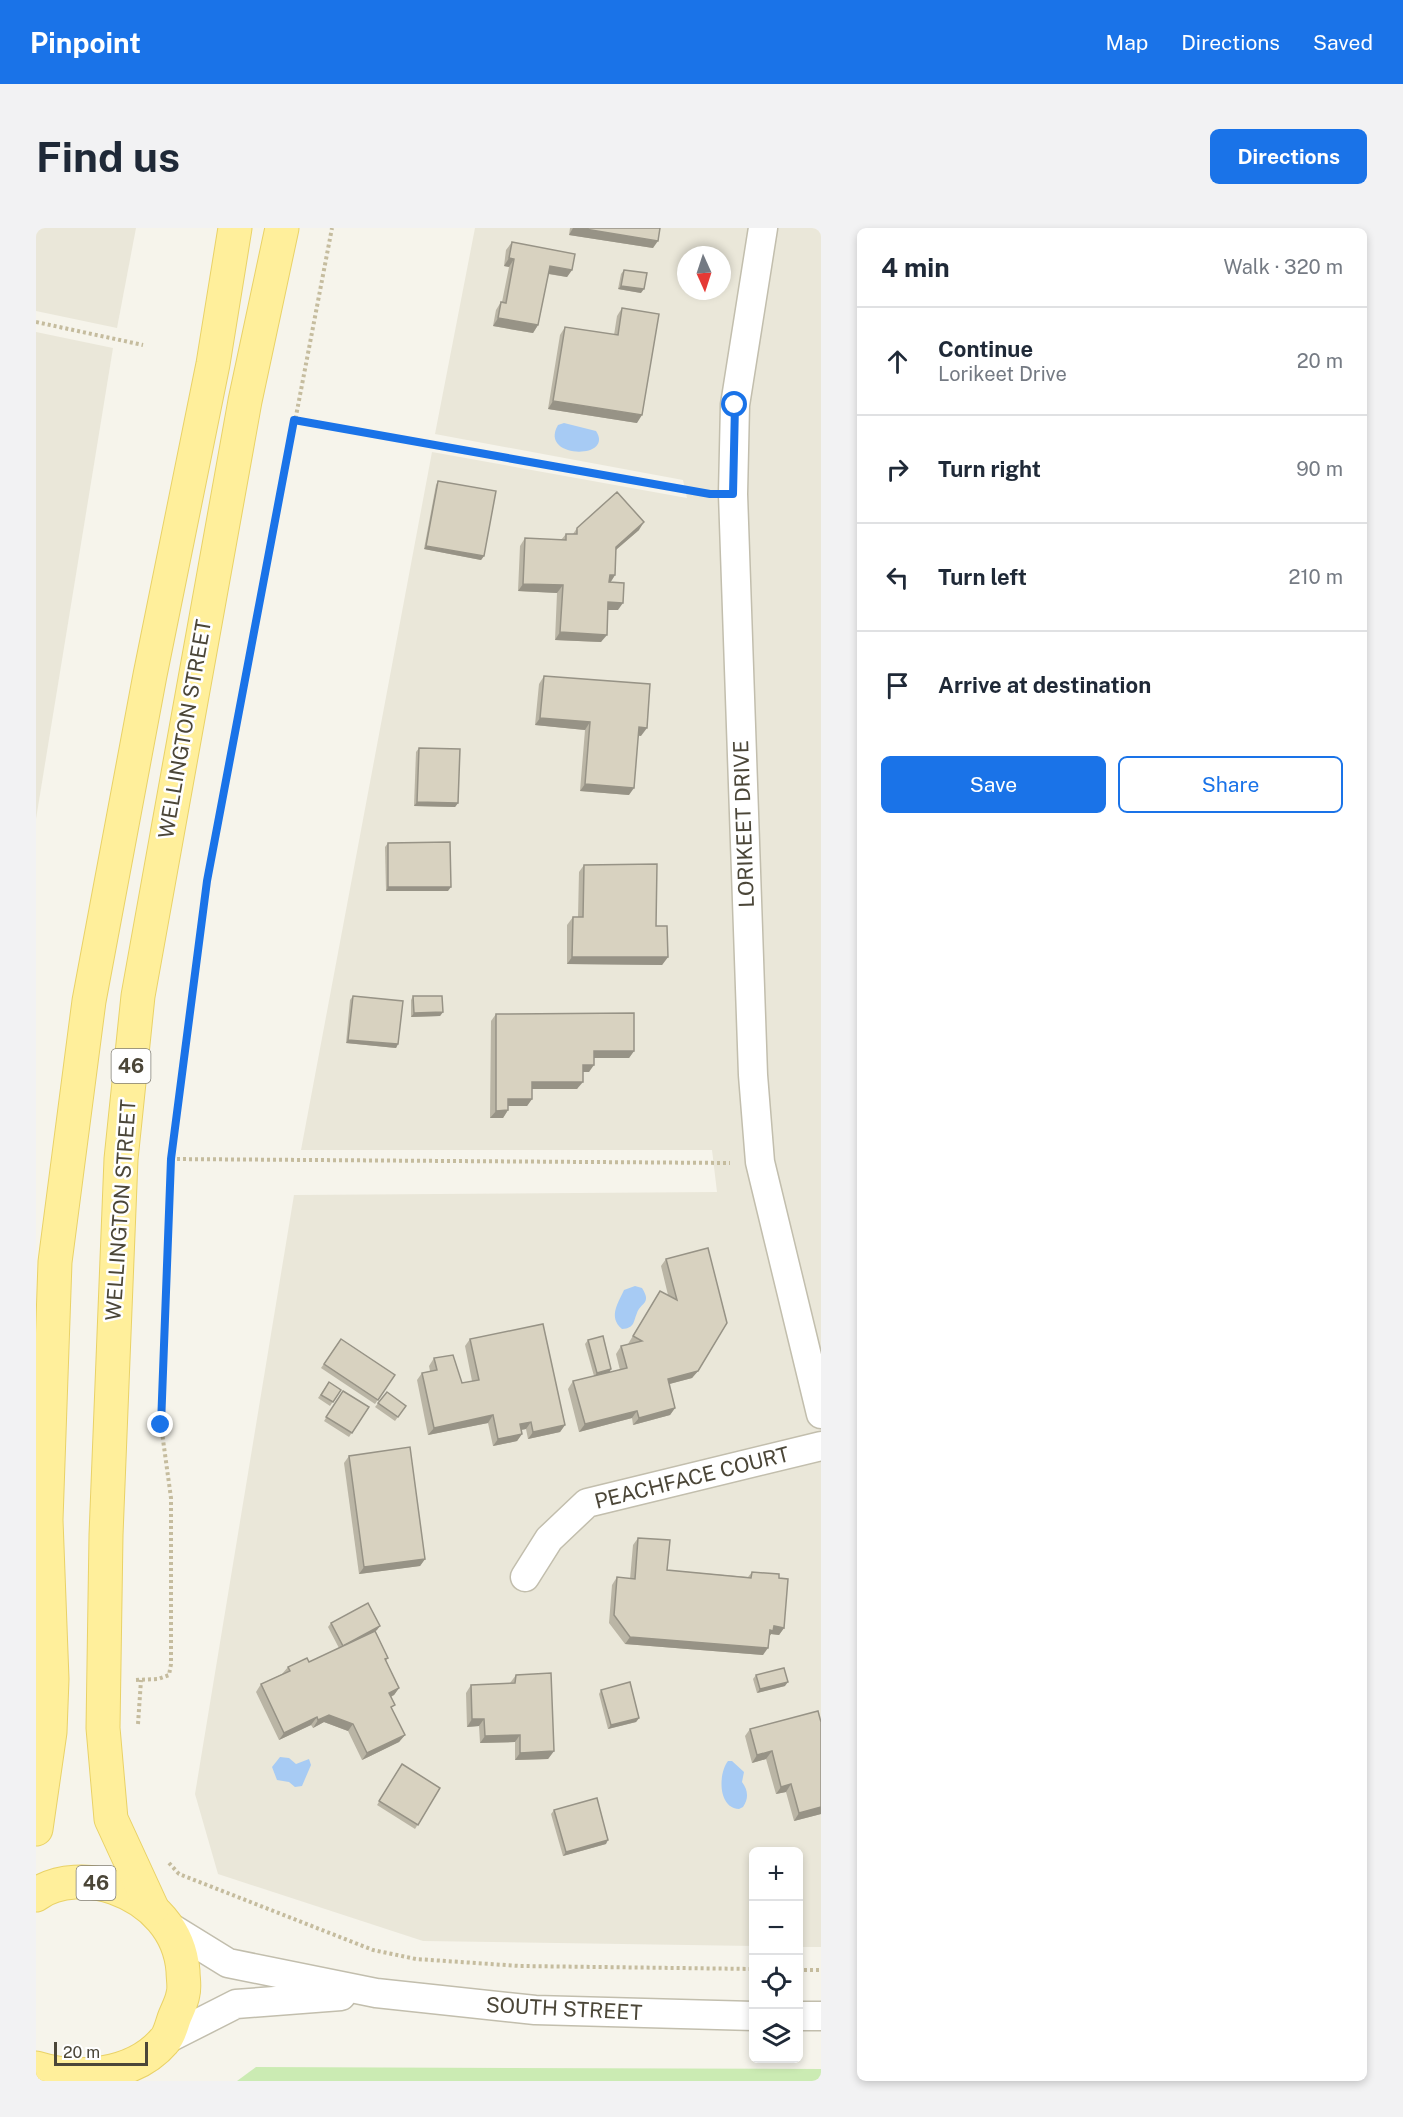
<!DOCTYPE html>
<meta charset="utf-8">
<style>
body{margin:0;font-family:"Public Sans",sans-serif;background:#f2f2f3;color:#1f2937}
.controls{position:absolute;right:18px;bottom:18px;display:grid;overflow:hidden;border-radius:9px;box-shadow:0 3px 9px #0003}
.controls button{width:54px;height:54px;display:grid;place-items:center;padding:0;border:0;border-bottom:2px solid #e0e1e3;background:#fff;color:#1f2937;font:30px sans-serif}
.compass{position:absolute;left:641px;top:18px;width:54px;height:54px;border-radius:50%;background:#fff;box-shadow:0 3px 9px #0003;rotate:177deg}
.scale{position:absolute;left:18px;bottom:15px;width:94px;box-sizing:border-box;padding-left:6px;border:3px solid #4b4638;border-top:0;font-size:16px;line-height:21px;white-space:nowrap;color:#4b4638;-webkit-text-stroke:4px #fff;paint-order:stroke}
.stop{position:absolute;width:18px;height:18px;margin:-14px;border:4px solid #1a73e8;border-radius:50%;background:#fff}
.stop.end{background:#1a73e8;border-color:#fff;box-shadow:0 2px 6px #0008}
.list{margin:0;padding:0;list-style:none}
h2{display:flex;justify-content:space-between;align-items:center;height:78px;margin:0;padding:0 24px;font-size:26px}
h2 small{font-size:20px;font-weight:400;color:#747a83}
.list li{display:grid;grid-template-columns:39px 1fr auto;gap:18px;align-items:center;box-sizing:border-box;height:108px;padding:0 24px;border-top:2px solid #e0e1e3}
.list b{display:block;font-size:22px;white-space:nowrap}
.list p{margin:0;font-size:20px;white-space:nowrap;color:#747a83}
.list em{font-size:20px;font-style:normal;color:#747a83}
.actions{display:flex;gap:12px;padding:18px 24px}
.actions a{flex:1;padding:14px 0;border:2px solid #1a73e8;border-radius:9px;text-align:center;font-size:21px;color:#1a73e8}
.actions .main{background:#1a73e8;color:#fff}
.icon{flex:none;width:33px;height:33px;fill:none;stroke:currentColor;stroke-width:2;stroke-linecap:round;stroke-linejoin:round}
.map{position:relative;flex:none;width:785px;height:1853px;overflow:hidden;border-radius:9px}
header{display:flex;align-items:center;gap:36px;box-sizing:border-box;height:84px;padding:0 30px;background:#1a73e8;color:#fff}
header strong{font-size:28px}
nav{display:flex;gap:33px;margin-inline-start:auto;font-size:21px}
.intro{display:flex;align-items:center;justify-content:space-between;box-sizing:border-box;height:144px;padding:0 36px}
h1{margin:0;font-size:42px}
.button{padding:15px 27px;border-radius:9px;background:#1a73e8;color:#fff;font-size:21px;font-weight:700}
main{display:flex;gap:36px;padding:0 36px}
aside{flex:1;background:#fff;border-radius:9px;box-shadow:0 3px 9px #0003}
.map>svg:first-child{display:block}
.residential{fill:#eae7d9;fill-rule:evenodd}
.green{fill:#cbebb3}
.water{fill:#a7cbf4}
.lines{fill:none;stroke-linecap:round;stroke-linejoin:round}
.minor-casing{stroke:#c2bead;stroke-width:31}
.primary-casing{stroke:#e9d267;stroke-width:35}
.path{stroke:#c5bc9e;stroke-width:4;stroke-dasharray:3 3;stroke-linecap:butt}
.minor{stroke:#fff;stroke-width:28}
.primary{stroke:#ffef9b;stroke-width:33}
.wall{fill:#bab5a5}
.shaded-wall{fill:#979386}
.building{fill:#d8d2c0;stroke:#979386;stroke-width:1.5}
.route{stroke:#1a73e8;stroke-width:8}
.labels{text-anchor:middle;stroke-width:5;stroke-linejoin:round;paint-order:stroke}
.shield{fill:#fff;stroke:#817e74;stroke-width:1.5}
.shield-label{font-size:20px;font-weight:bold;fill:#4b4638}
.street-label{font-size:21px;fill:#4b4638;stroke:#fff}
</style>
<header>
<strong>Pinpoint</strong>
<nav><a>Map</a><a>Directions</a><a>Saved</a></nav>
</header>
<div class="intro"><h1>Find us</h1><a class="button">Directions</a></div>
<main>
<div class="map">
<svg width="785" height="1853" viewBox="0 0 785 1853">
<rect width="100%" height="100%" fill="#f6f4eb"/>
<g class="residential">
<path d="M0 0H100L81 100 0 83Z"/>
<path d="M439 0H785V1719H763L762 1624H718L717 1718 387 1713 182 1646 159 1566 258 967 681 964 676 922H265L396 224 651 270 647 252 399 206ZM650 27H686V63H650Z"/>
<path d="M0 104 77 120 0 591Z"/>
</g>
<path class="green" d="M220 1839 785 1841V1853H201Z"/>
<g class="water">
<path d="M528 195 560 203C579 232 502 231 522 197Z"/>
<path d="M599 1058 606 1060C616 1076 605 1074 601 1085 597 1094 599 1100 586 1101 572 1089 582 1075 588 1062Z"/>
<path d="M244 1529 253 1530 260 1536 273 1531 275 1537 266 1558 259 1559 253 1554 241 1552 236 1539Z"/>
<path d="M692 1533H696L708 1544 706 1554C712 1562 713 1570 707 1579L703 1581C682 1580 682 1546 692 1533Z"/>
</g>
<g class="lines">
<defs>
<g id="minor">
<path d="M727 0 699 177 697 266 717 847 724 934 785 1186"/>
<path d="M489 1349 513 1311 551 1275 785 1218"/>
<path d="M132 1698 192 1735 340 1765 499 1782 718 1788"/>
<path d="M762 1788H785"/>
<path d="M129 1812 200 1776 305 1768"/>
</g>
<g id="primary">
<path d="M0 1601 14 1504 16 1451 10 1292 19 1034 53 773 114 447 177 136 199 0"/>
<path d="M0 1667C21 1651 56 1651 79 1660 116 1673 144 1703 147 1743 147 1751 149 1759 147 1766 146 1773 142 1781 139 1788 136 1795 134 1807 128 1813 98 1848 42 1853 0 1840"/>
<path d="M116 1680 75 1591 67 1500 70 1307 85 931 102 768 209 173 246 0"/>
</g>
</defs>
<use href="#minor" class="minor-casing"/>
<use href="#primary" class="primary-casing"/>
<g class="path">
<path d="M0 94 107 117"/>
<path d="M258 192 666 265"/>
<path d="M135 931 694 935"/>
<path d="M100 1452 122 1451 133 1447 135 1436V1270L125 1197 135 931 171 653 296 0"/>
<path d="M102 1496 105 1452"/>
<path d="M133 1635 143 1646 337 1722 380 1731 484 1738 718 1741"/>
<path d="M762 1742H785"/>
</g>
<use href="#minor" class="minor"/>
<use href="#primary" class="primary"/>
</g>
<g class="wall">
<path d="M534 0H624L617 20 533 7Z"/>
<path d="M476 14 536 42 531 49 512 46 502 97 497 105 457 98 460 82 465 74H466L473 39 468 38 470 22Z"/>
<path d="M588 42 605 65 582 61 585 46Z"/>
<path d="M586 80 601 195 512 181 524 107 529 99 578 107 581 88Z"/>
<path d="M402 253 448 328 445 332 388 321 400 257Z"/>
<path d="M541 300 603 302 580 322 579 347 574 355 582 382H572L565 414 519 412 521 365 482 363 484 318 489 310 525 312 530 306H537Z"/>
<path d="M508 448 605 508 602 507 593 567 544 563 549 502 499 497 503 456Z"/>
<path d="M383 520 422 575 419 579 378 578 380 524Z"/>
<path d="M352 615 412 663H350L349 619Z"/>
<path d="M548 637 620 698 632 729 626 737 531 736V697L537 689H542L543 644Z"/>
<path d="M317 768 362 816 360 820 310 815 314 772Z"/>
<path d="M377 768 407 784 404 788 375 789V772Z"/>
<path d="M460 786 598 823 593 830H558L553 844H547L541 861H496V871L491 878H472V882L467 890H454L455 793Z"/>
<path d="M630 1031 662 1143 656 1150 633 1156 639 1180 634 1187 597 1197 596 1190 543 1204 532 1161 537 1153 558 1148 549 1116 552 1112 575 1141 573 1145 584 1142 580 1126 585 1118 593 1116H592L624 1063 632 1067 625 1038Z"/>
<path d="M305 1111 359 1147 339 1176 285 1140Z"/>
<path d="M434 1111 529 1197 524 1204 492 1211 490 1201 485 1202 486 1206 481 1213 457 1218 452 1195 392 1207 381 1152 386 1145 394 1143 393 1138 398 1130 426 1155 436 1153 429 1118Z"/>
<path d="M293 1154 305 1162 294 1178 282 1170Z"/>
<path d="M307 1163 333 1179 313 1209 288 1193Z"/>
<path d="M351 1164 370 1178 359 1193 339 1179Z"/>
<path d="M313 1228 389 1331 384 1338 323 1346 308 1235Z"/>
<path d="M602 1310 631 1342 712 1349 716 1344 743 1350 748 1400 743 1407 735 1406 733 1409 727 1427 589 1416 573 1395 576 1357 581 1349 594 1351 597 1317Z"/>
<path d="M295 1395 341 1402 338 1404 352 1430 350 1433 363 1460 358 1467 355 1469 356 1482 369 1507 363 1514 326 1532 312 1503 288 1494 277 1500 275 1497 243 1512 220 1464 225 1456 246 1446 252 1439 273 1434 303 1420 292 1399Z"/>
<path d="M480 1447 518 1523 512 1531 479 1532V1514L444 1515 443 1498 431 1499 430 1465 435 1457 474 1455Z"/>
<path d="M720 1447 749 1458 721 1465 717 1451Z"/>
<path d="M565 1462 603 1490 600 1494 572 1501 563 1466Z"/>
<path d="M785 1494V1586L758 1593 750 1564 740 1566 730 1531 716 1535 709 1508 714 1501Z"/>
<path d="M366 1536 404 1560 379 1601 341 1577Z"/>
<path d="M518 1582 570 1616 527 1628 515 1586Z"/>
</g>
<g class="shaded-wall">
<path d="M537 0H543L622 13 617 20 533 7Z"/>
<path d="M473 30 478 31 473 39 468 38Z"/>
<path d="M514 38 536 42 531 49 508 45Z"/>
<path d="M585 58 608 61 605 65 582 61Z"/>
<path d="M462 90 502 97 497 105 457 98Z"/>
<path d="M517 173 606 187 601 195 512 181Z"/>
<path d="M608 294 603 302 575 326 580 319Z"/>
<path d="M390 318 448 328 445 332 388 321Z"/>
<path d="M574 347H579L574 355H568Z"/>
<path d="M487 356 527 357 521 365 482 363Z"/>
<path d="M572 374 587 375 582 382H567Z"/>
<path d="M524 404 571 407 565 414 519 412Z"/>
<path d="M504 490 554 494 549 502 499 497Z"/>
<path d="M603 499 611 500 605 508 597 507Z"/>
<path d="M549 556 598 560 593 567 544 563Z"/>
<path d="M381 574 422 575 419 579 378 578Z"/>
<path d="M352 659H415L412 663H350Z"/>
<path d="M536 729H632L626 737 531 736Z"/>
<path d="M407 784 404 788 375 789 378 785Z"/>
<path d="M312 812 362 816 360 820 310 815Z"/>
<path d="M558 823H598L593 830H553Z"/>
<path d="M547 837H558L553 844H541Z"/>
<path d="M496 854H547L541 861H491Z"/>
<path d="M472 871H496L491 878H467Z"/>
<path d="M472 882 467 890H454L460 883Z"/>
<path d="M575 1141 573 1145 558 1149 561 1145Z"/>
<path d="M662 1143 656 1150 626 1158 632 1151Z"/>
<path d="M639 1180 634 1187 597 1197 603 1190Z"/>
<path d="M601 1183 596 1190 543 1204 549 1196Z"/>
<path d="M457 1187 452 1195 392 1207 398 1200Z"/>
<path d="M495 1194 490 1201 479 1203 484 1196Z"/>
<path d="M529 1197 524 1204 492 1211 497 1204Z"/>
<path d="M486 1206 481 1213 457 1218 462 1211Z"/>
<path d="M389 1331 384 1338 323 1346 328 1339Z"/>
<path d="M344 1398 341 1402 304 1422 307 1418Z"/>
<path d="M738 1398 748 1400 743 1407 735 1406 732 1410 734 1402Z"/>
<path d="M594 1409 732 1420 727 1427 589 1416Z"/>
<path d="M752 1454 749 1458 721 1465 724 1461Z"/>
<path d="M363 1460 358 1467 347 1472 353 1465Z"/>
<path d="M293 1487 317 1496 312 1503 288 1494 277 1500 282 1492Z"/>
<path d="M281 1489 275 1497 243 1512 248 1505Z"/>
<path d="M603 1490 600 1494 572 1501 575 1497Z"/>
<path d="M436 1491H448L443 1498 431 1499Z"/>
<path d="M369 1507 363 1514 326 1532 331 1525Z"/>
<path d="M484 1507 479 1514 444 1515 449 1508Z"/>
<path d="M518 1523 512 1531 479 1532 484 1525Z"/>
<path d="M736 1523 730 1531 716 1535 721 1527Z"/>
<path d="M755 1556 750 1564 740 1566 745 1559Z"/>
<path d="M785 1579V1586L758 1593 763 1585Z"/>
<path d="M572 1612 570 1616 527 1628 530 1624Z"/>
</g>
<g class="building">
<path d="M543 0H624L622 13Z"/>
<path d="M476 14 539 26 536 42 514 38 502 97 462 90 465 74 470 75 478 31 473 30Z"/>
<path d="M588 42 611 45 608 61 585 58Z"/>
<path d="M586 80 623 86 606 187 517 173 529 99 582 107Z"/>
<path d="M402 253 460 263 448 328 390 318Z"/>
<path d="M581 264 608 294 580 319 579 347H574L573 354 588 355 587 375 572 374 571 407 524 404 527 357 487 356 489 310 530 312V306H541V300Z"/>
<path d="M508 448 614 456 611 500 603 499 598 560 549 556 554 494 504 490Z"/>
<path d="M383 520 424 521 422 575 381 574Z"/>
<path d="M414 614 415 659H352V615Z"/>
<path d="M621 636 620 698H631L632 729H536L537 689H547L548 637Z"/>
<path d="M317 768 367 773 362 816 312 812Z"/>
<path d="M377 768H406L407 784 378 785Z"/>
<path d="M598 785V823H558V837H547V854H496V871H472V882L460 883V786Z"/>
<path d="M672 1020 691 1095 662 1143 632 1151 639 1180 603 1190 601 1183 549 1196 537 1153 591 1140 585 1118 606 1113 597 1108 624 1063 641 1072 630 1031Z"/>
<path d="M507 1096 529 1197 497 1204 495 1194 484 1196 486 1206 462 1211 457 1187 398 1200 386 1145 401 1142 398 1130 417 1127 426 1155 443 1152 434 1111Z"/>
<path d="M567 1108 575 1141 561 1145 552 1112Z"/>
<path d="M305 1111 359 1147 342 1172 288 1136Z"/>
<path d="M293 1154 305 1162 297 1174 285 1167Z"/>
<path d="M307 1163 333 1179 316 1205 290 1189Z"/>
<path d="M351 1164 370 1178 362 1189 342 1175Z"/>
<path d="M374 1219 389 1331 328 1339 313 1228Z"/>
<path d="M602 1310 634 1312 631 1342 715 1350 716 1344 743 1346V1350L752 1351 748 1400 738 1398 737 1403 734 1402 732 1420 594 1409 578 1387 581 1349 599 1351Z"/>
<path d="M332 1375 344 1398 307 1418 295 1395Z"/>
<path d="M339 1403 352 1430 349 1431 363 1460 353 1465 359 1477 355 1479 369 1507 331 1525 317 1496 293 1487 282 1492 281 1489 248 1505 225 1456 254 1443 252 1439 271 1430 273 1434Z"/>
<path d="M748 1440 752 1454 724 1461 720 1447Z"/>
<path d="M515 1445 518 1523 484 1525V1507L449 1508 448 1491H436L435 1457 479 1455 480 1447Z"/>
<path d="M594 1454 603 1490 575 1497 565 1462Z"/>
<path d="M782 1483 785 1494V1579L763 1585 755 1556 745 1559 736 1523 721 1527 714 1501Z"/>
<path d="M366 1536 404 1560 382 1597 343 1573Z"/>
<path d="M561 1570 572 1612 530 1624 518 1582Z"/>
</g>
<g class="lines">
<path class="route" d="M125 1197 135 931 171 653 258 192 674 266H697L699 177"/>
</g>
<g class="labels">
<g class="shield">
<rect x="75.5" y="821" width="39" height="34" rx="4.5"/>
<rect x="40.5" y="1638" width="39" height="34" rx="4.5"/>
</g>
<g class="shield-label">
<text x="95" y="845">46</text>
<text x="60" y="1662">46</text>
</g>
<g class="street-label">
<text transform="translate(149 501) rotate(-80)" y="7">WELLINGTON STREET</text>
<text transform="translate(708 596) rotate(-92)" y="7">LORIKEET DRIVE</text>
<text transform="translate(85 982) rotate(-86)" y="7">WELLINGTON STREET</text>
<text transform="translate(656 1250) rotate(-14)" y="7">PEACHFACE COURT</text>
<text transform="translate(528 1781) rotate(3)" y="7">SOUTH STREET</text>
</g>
</g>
</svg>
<div class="controls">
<button>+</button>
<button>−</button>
<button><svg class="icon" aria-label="locate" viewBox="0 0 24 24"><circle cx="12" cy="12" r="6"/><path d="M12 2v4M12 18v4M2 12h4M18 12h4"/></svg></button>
<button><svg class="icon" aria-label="layers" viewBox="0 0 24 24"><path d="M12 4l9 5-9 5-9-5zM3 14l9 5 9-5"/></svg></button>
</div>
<svg class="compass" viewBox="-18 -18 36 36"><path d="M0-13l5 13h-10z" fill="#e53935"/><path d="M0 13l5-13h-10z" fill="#747a83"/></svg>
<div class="scale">20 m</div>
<div class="stop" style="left:699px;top:177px"></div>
<div class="stop end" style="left:125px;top:1197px"></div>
</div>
<aside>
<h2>4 min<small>Walk · 320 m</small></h2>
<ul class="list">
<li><svg class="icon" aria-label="ahead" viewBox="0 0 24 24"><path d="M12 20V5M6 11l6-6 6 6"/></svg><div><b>Continue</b><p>Lorikeet Drive</p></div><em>20 m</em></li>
<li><svg class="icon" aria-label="right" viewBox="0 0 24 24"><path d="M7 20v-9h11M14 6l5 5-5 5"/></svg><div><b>Turn right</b></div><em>90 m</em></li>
<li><svg class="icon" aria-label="left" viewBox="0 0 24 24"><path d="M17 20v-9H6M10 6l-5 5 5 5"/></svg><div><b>Turn left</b></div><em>210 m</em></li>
<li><svg class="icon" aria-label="arrive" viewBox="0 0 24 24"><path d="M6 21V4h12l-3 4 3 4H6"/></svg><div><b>Arrive at destination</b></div></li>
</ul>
<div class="actions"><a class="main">Save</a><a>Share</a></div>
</aside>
</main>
